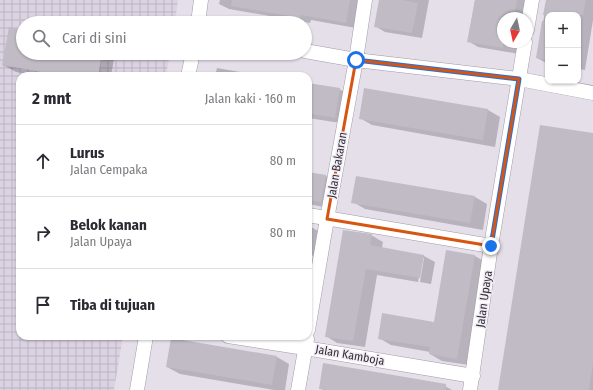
<!DOCTYPE html>
<html lang="id">
<meta charset="utf-8">
<style>
body{margin:0;font-family:"Fira Sans Condensed",sans-serif;background:#f7f7f7;color:#2b2b33}
.controls{position:absolute;right:12px;top:12px;display:grid;overflow:hidden;border-radius:8px;box-shadow:0 1px 3px #0004}
.controls button{width:36px;height:36px;display:grid;place-items:center;padding:0;border:0;border-bottom:1px solid #e1e1e2;background:#fff;color:#2b2b33;font:20px sans-serif}
.compass{position:absolute;left:497px;top:12px;width:36px;height:36px;border-radius:50%;background:#fff;box-shadow:0 1px 3px #0004;rotate:189deg}
.stop{position:absolute;width:12px;height:12px;margin:-9px;border:3px solid #1a73e8;border-radius:50%;background:#fff}
.stop.end{background:#1a73e8;border-color:#fff;box-shadow:0 1px 4px #0008}
.list{margin:0;padding:0;list-style:none}
h2{display:flex;justify-content:space-between;align-items:center;height:52px;margin:0;padding:0 16px;font-size:17px}
h2 small{font-size:13px;font-weight:400;color:#7c7c81}
.list li{display:grid;grid-template-columns:26px 1fr auto;gap:12px;align-items:center;box-sizing:border-box;height:72px;padding:0 16px;border-top:1px solid #e1e1e2}
.list b{display:block;font-size:15px;white-space:nowrap}
.list p{margin:0;font-size:13px;white-space:nowrap;color:#7c7c81}
.list em{font-size:13px;font-style:normal;color:#7c7c81}
.icon{flex:none;width:22px;height:22px;fill:none;stroke:currentColor;stroke-width:2;stroke-linecap:round;stroke-linejoin:round}
.map{position:relative;flex:none;width:593px;height:390px;overflow:hidden}
.search{position:absolute;background:#fff;box-shadow:0 1px 3px #0004;left:16px;top:16px;width:296px;height:44px;display:flex;align-items:center;gap:10px;box-sizing:border-box;padding:0 14px;border-radius:22px;color:#7c7c81;font-size:15px}
.panel{position:absolute;background:#fff;box-shadow:0 1px 3px #0004;left:16px;top:72px;width:296px;height:268px;border-radius:12px}
.map>svg:first-child{display:block}
.industrial{fill:url(#industrial-grid)}
.shadow{fill:#0003}
.building{fill:#c0bbc5}
.lines{fill:none;stroke-linecap:round;stroke-linejoin:round}
.minor-casing{stroke:#a19ba5;stroke-width:15}
.minor{stroke:#fff;stroke-width:14}
.route{stroke:#1a73e8;stroke-width:5}
.marked{fill:none;stroke:#d65510;stroke-width:3;stroke-linejoin:round}
.labels{text-anchor:middle;stroke-width:3;stroke-linejoin:round;paint-order:stroke}
.street-label{font-size:12px;fill:#333135;stroke:#f2ecf7}
</style>
<div class="map">
<svg width="593" height="390" viewBox="0 0 593 390">
<defs>
<pattern id="industrial-grid" width="8" height="8" patternUnits="userSpaceOnUse"><rect width="8" height="8" fill="#dbd2e2"/><path d="M0 4h8M4 0v8" fill="none" stroke="#bcb5c2"/></pattern>
</defs>
<rect width="100%" height="100%" fill="#e5dfea"/>
<path class="industrial" d="M0 0H178L175 23H23V53H170L166 76H20V336H123L114 390H0Z"/>
<g class="shadow">
<path d="M220 0H361L356 28 311 20 310 23 229 9 219 4Z"/>
<path d="M380 0H429L422 38 385 32 375 26Z"/>
<path d="M475 0H528L525 18H503V42H521L519 54 478 47 468 41Z"/>
<path d="M547 0H593V20L585 70 578 69V15H548V64L537 58Z"/>
<path d="M23 31V53H115L111 76H39L16 72 3 65Z"/>
<path d="M217 68 264 76H215Z"/>
<path d="M308 84 339 89 352 96 347 124 308 118Z"/>
<path d="M365 89 488 110 500 117 495 147 372 125 360 118Z"/>
<path d="M593 134V390H499Z"/>
<path d="M308 173 326 176 339 183 334 209 308 204Z"/>
<path d="M475 197 487 204 483 230 365 209 353 202Z"/>
<path d="M308 227 313 228 325 235 322 257 308 255Z"/>
<path d="M371 235 383 242 382 248 424 256 435 262 431 284 420 282 424 258H422L418 282 377 275 365 347 337 343 326 336Z"/>
<path d="M447 251 475 256 487 263 469 365 442 361 430 354V352L391 345 379 338 435 323Z"/>
<path d="M278 336H308V341Z"/>
<path d="M277 357 289 364 285 390H274L180 374 167 367Z"/>
<path d="M443 385 452 390H323L320 388Z"/>
</g>
<g class="building">
<path d="M232 0H350L346 23 301 15 300 18 231 6Z"/>
<path d="M379 0H402L418 3 412 33 374 27Z"/>
<path d="M475 0H517L514 18H503V48L467 42Z"/>
<path d="M546 0H586L583 15H543Z"/>
<path d="M542 21H548V60L536 58Z"/>
<path d="M9 27 23 30V53H102L98 76H65L2 65Z"/>
<path d="M308 83 340 88 335 118 308 113Z"/>
<path d="M364 88 488 109 483 140 359 119Z"/>
<path d="M540 125 593 133V364L589 390H498Z"/>
<path d="M308 172 326 175 321 202 308 200Z"/>
<path d="M356 176 475 196 470 223 351 203Z"/>
<path d="M343 230 372 234 370 245 424 255 420 278 366 269 353 341 325 337Z"/>
<path d="M446 250 475 255 457 359 429 354 430 347 378 339 382 313 434 322Z"/>
<path d="M171 338 277 356 272 385 166 367Z"/>
<path d="M323 363 446 384V390H327L319 389Z"/>
</g>
<g class="lines">
<defs>
<g id="minor">
<path d="M198 23 201 0"/>
<path d="M527 30 532 0"/>
<path d="M305 51 356 60 519 79 593 93"/>
<path d="M188 76 193 53"/>
<path d="M308 215 491 246"/>
<path d="M308 330 327 219 356 60 365 0"/>
<path d="M228 336 305 348 473 376"/>
<path d="M137 390 146 336"/>
<path d="M298 390 307 339"/>
<path d="M470 390 491 246 525 42"/>
</g>
</defs>
<use href="#minor" class="minor-casing"/>
<use href="#minor" class="minor"/>
</g>
<g class="lines">
<path class="route" d="M356 60 519 79 491 246"/>
</g>
<path class="marked" d="M356 60 519 79 491 246 327 219Z"/>
<g class="labels">
<g class="street-label">
<text transform="translate(337 165) rotate(-80)" y="4">Jalan Bakaran</text>
<text transform="translate(484 299) rotate(-82)" y="4">Jalan Upaya</text>
<text transform="translate(350 355) rotate(10)" y="4">Jalan Kamboja</text>
</g>
</g>
</svg>
<div class="controls">
<button>+</button>
<button>−</button>
</div>
<svg class="compass" viewBox="-18 -18 36 36"><path d="M0-13l5 13h-10z" fill="#e53935"/><path d="M0 13l5-13h-10z" fill="#7c7c81"/></svg>
<div class="stop" style="left:356px;top:60px"></div>
<div class="stop end" style="left:491px;top:246px"></div>
<div class="search"><svg class="icon" aria-label="search" viewBox="0 0 24 24"><circle cx="10" cy="10" r="6"/><path d="M15 15l6 6"/></svg>Cari di sini</div>
<section class="panel">
<h2>2 mnt<small>Jalan kaki · 160 m</small></h2>
<ul class="list">
<li><svg class="icon" aria-label="ahead" viewBox="0 0 24 24"><path d="M12 20V5M6 11l6-6 6 6"/></svg><div><b>Lurus</b><p>Jalan Cempaka</p></div><em>80 m</em></li>
<li><svg class="icon" aria-label="right" viewBox="0 0 24 24"><path d="M7 20v-9h11M14 6l5 5-5 5"/></svg><div><b>Belok kanan</b><p>Jalan Upaya</p></div><em>80 m</em></li>
<li><svg class="icon" aria-label="arrive" viewBox="0 0 24 24"><path d="M6 21V4h12l-3 4 3 4H6"/></svg><div><b>Tiba di tujuan</b></div></li>
</ul>
</section>
</div>
